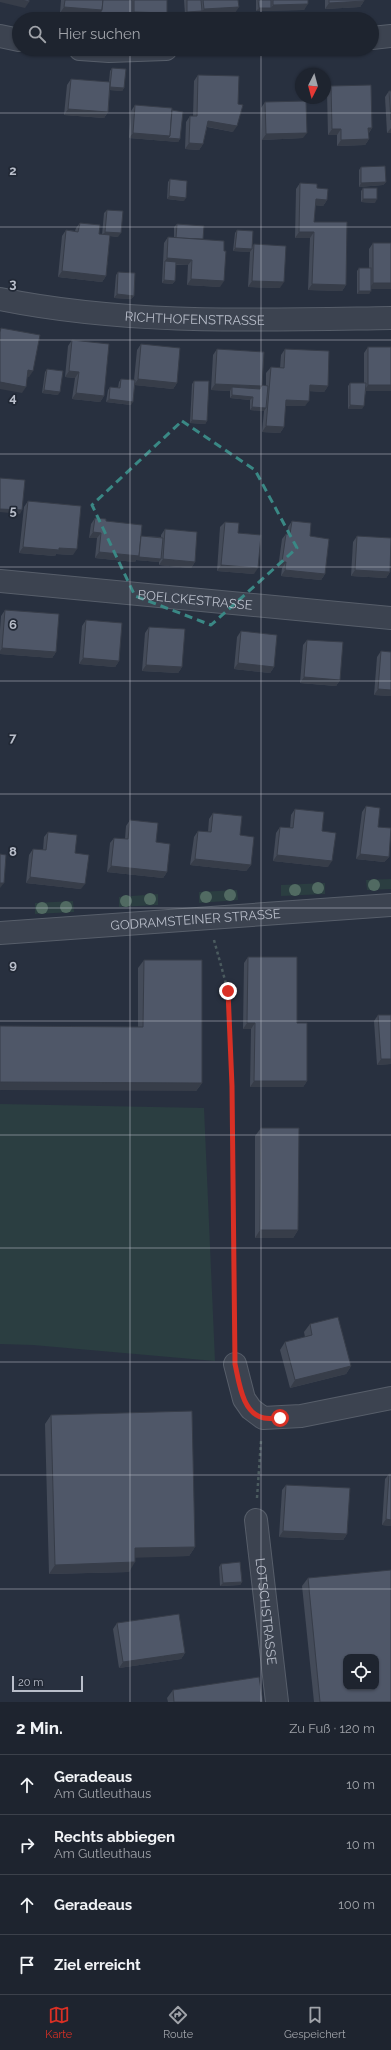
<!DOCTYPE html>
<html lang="de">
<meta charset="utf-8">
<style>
body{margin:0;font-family:Raleway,sans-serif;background:#262c37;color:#f1f3f6}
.controls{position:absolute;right:12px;bottom:12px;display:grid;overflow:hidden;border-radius:8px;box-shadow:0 1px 3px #0004}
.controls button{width:36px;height:36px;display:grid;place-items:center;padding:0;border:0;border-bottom:1px solid #3c414b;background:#1e242f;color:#f1f3f6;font:20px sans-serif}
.compass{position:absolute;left:295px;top:68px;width:36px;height:36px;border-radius:50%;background:#1e242f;box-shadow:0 1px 3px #0004;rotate:186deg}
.scale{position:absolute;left:12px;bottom:10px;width:71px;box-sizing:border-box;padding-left:4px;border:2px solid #b9beca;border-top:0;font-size:11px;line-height:14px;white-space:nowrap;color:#b9beca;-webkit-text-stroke:3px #212835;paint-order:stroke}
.stop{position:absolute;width:12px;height:12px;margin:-9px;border:3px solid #d93025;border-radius:50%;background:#fff}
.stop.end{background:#d93025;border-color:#fff;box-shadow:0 1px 4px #0008}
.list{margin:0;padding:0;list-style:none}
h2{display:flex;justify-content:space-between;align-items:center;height:52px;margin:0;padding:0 16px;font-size:17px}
h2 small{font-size:13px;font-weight:400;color:#a1a4aa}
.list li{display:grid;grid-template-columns:26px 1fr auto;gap:12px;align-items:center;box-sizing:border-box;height:60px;padding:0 16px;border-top:1px solid #3c414b}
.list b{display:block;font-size:15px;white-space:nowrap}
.list p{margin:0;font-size:13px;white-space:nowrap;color:#a1a4aa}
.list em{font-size:13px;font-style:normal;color:#a1a4aa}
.icon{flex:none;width:22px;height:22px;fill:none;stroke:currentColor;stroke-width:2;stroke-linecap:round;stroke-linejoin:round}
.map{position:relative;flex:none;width:391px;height:1702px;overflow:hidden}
.search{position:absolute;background:#1e242f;box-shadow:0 1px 3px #0004;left:12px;right:12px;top:12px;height:44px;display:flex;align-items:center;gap:10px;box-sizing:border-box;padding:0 14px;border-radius:22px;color:#a1a4aa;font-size:15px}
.sheet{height:292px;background:#1e242f}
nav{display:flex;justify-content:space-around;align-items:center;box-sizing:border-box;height:56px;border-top:1px solid #3c414b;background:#1e242f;font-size:11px;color:#a1a4aa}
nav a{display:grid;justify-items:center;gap:2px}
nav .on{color:#d93025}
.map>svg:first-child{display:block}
.green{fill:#2b3e41}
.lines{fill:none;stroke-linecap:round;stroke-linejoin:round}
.minor-casing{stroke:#575e6a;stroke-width:24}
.path{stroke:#4b5b5f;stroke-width:2.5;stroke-dasharray:3 3;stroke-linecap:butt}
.minor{stroke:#3c4350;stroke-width:22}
.tree{fill:#516a62}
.wall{fill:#444b59}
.shaded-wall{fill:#373d49}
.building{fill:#4f5768;stroke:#373d49;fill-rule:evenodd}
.route{stroke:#d93025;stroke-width:5}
.marked{fill:none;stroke:#3a8885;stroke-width:3;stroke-dasharray:8 5;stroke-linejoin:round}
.grid{fill:none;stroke:#b9beca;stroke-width:1;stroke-opacity:0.55}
.labels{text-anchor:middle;stroke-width:3.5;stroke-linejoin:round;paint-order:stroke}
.street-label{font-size:13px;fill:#b9beca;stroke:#212835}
.grid-label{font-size:13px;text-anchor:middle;font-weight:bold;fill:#b9beca;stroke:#212835;stroke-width:3.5;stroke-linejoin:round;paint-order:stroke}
</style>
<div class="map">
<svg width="391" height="1702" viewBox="0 0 391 1702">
<rect width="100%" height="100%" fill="#28303f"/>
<g class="green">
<path d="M391 879V889L367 890 366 880Z"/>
<path d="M325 883V894L281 896V885Z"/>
<path d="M237 890 238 900 199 903V892Z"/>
<path d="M158 894V905L119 907V897Z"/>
<path d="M73 901 74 912 35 914V903Z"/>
<path d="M0 1104 204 1108 215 1361 33 1345 0 1344Z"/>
</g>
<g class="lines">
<defs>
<g id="minor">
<path d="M0 36 19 40"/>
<path d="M372 38 391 36"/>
<path d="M80 49 109 51 166 49"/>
<path id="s1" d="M0 299C128 325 261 320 391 318"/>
<path id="s2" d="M0 581 391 618"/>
<path id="s3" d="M0 933 391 905"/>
<path d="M235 1364 244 1399 251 1409 263 1418 301 1416 391 1398"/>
<path id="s4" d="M256 1520 277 1702"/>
</g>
</defs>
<use href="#minor" class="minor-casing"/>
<g class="path">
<path d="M214 940 228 991 232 1086 235 1341"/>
<path d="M257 1498 261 1441"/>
</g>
<use href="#minor" class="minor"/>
</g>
<g class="tree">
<circle cx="374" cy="885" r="6"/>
<circle cx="318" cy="888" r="6"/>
<circle cx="295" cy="890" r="6"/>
<circle cx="230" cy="895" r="6"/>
<circle cx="206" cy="897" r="6"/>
<circle cx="150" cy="899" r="6"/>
<circle cx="126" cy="901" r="6"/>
<circle cx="66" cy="907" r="6"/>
<circle cx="42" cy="908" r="6"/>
</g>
<g class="wall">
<path d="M61 0H167L130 18V16H116L115 19H97L98 16 60 13Z"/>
<path d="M184 0H238L235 13 185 15Z"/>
<path d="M256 0H308L304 10 256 11Z"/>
<path d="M325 0H364V1L360 7 325 9Z"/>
<path d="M112 68 124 88 122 91 110 90 108 112 104 118 64 115 67 85 71 79 109 82 110 71Z"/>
<path d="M198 75 233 132 207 127 203 144 199 150 185 149 186 122 190 116H193L194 81Z"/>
<path d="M331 86 372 128 369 133V139L365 145 337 146V135H328L327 92Z"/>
<path d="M389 91H391V133H387L385 97Z"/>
<path d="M265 102 303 138 262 140 261 108Z"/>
<path d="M135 105 172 110 180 139 178 142 129 138 131 111Z"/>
<path d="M361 167 386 182 383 185 359 187V170Z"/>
<path d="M170 179 184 201 167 199 168 182Z"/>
<path d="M300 183 317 188 327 200 323 206 315 205 314 222 346 285 342 291 308 290 310 238H295L296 189Z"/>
<path d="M363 188 375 203 361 202V191Z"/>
<path d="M107 210 118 237 110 236 106 276 102 282 58 277 62 236 66 230 75 231 76 228 80 223 99 234 102 235 104 213Z"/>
<path d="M177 224 203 239 220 287 187 285 188 265H176L175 281 172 284 162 283 164 243 168 237H174V227Z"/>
<path d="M237 230 252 247 254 244 280 288 248 287 250 252 233 251 235 233Z"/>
<path d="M373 243H391V289H371L369 294H357V271L359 268H369V249Z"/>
<path d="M118 272 134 296 131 299 114 298 116 275Z"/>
<path d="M72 340 104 396 100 402 72 399 75 378 65 377 68 346Z"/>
<path d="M141 344 177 383 173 389 135 385 131 405 106 402 108 390 110 387 118 388 119 382 121 379 134 380 137 350Z"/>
<path d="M368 347H391V391H366L362 409H348V386L350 383H364V353Z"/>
<path d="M217 349 262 385H266V373L271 367 280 368 281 355 285 349 328 386 324 392 309 391 305 406H285L284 427 280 433 262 432 264 411 250 410V400L230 398V391L211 390 213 355Z"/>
<path d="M47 369 58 395 42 393 45 372Z"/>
<path d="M194 381 207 421 205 424 190 423 192 384Z"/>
<path d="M28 501 73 555 56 554 55 556 19 553 24 507Z"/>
<path d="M95 518 106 521 141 536 161 537V535L165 529 195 562 191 568 159 565V562L136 560 135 562 95 558 97 538H89L91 524Z"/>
<path d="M292 521 310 536 325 574 321 580 281 576 282 568H278L282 539 286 534H287L288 527Z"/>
<path d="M225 522 238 533 254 574 217 571 220 527Z"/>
<path d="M357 536 390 572 386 578 351 576 353 542Z"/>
<path d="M5 610 56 652 52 658 0 654V630L1 616Z"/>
<path d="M86 620 119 661 115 667 79 664 82 626Z"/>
<path d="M149 627 182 667 178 673 142 671 145 633Z"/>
<path d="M241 631 274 667 270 673 234 669 237 637Z"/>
<path d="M307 640 340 680 336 686 300 683 303 645Z"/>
<path d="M381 651 391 652V696L374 695 377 657Z"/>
<path d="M366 806 378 827 389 857 384 862 356 859 362 812Z"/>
<path d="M295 809 322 831 328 867 273 861 276 833 280 827 290 828 291 815Z"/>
<path d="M213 813 240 835 251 865 246 871 190 865 194 837 198 831 208 832 209 819Z"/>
<path d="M130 820 156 842 167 872 163 878 107 872 110 843 114 838 125 839 126 826Z"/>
<path d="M48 832 75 853 81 889 26 883 29 855 33 849 43 850 44 837Z"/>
<path d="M248 957 297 1023 307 1081 303 1087H250L251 1029H243L244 963Z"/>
<path d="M144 960 202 1083 196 1091 138 1027V968Z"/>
<path d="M378 1015 391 1064 377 1065 374 1021Z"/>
<path d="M261 1128 298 1230 293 1238H255V1136Z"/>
<path d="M310 1324 351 1366 346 1374 290 1388 280 1350 285 1342 305 1337 304 1332Z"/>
<path d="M51 1415 195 1547 189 1556 135 1557 129 1572 49 1574 45 1424Z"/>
<path d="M389 1474H391V1526L382 1525 385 1479Z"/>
<path d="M286 1485 347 1534 343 1540 279 1537 282 1490Z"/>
<path d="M221 1564 242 1582 240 1585 220 1586 219 1567Z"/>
<path d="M308 1578 391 1702H314L302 1586Z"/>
<path d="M117 1623 185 1653 181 1659 119 1668 113 1629Z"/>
<path d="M173 1690 263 1702H168L167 1698Z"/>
</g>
<g class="shaded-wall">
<path d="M0 0H22L29 2 25 8 0 2Z"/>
<path d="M364 1 360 7 325 9 329 3Z"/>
<path d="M308 4 304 10 256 11 259 8H271L273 5Z"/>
<path d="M64 7 102 10 98 16 60 13Z"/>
<path d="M239 7 235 13 185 15 187 12 202 11 204 9Z"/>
<path d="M134 12 167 13 163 19 130 18Z"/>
<path d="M116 13H132L130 16H114Z"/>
<path d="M110 87 124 88 122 91 108 90Z"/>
<path d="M68 109 108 112 104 118 64 115Z"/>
<path d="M208 121 237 126 233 132 204 126Z"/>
<path d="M368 128H372L368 134Z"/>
<path d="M391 128V133H387Z"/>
<path d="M332 129H341L337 135H328Z"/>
<path d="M133 133 170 136 180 139 178 142 129 138Z"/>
<path d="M307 133 303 138 262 140 266 134Z"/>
<path d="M369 139 365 145 337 146 341 140Z"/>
<path d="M189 143 203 144 199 150 185 149Z"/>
<path d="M386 182 383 185 359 187 361 183Z"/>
<path d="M169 196 186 198 184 201 167 199Z"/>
<path d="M316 199 327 200 323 206 312 205Z"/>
<path d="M363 199H377L375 203 361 202Z"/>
<path d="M105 232 121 233 118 237 102 235Z"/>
<path d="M299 232H314L310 238H295Z"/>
<path d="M235 248 252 249 250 252 233 251Z"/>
<path d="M167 258 192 260 188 265 165 264V261Z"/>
<path d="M62 271 106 276 102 282 58 277Z"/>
<path d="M191 279 224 281 220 287 187 285Z"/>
<path d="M164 280 175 281 172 284 162 283Z"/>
<path d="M252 281 284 282 280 288 248 287Z"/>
<path d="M373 283H391V289H369Z"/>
<path d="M312 284 346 285 342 291 308 290Z"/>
<path d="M359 291H371L369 294H357Z"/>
<path d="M117 294 134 296 131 299 114 298Z"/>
<path d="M28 370 33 371 29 377 24 376Z"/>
<path d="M69 371 79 372 75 378 65 377Z"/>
<path d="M138 379 177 383 173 389 134 385Z"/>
<path d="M0 382 26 387 22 393 0 389Z"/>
<path d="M215 384 262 386 258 392 232 387 230 391 211 390Z"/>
<path d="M310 385 328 386 324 392 306 391Z"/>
<path d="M368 385H391V391H364Z"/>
<path d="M44 390 60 392 58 395 42 393Z"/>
<path d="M76 393 104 396 100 402 72 399Z"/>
<path d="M232 395 253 397 250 400 230 398Z"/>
<path d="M109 399 133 402 131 405 106 402Z"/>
<path d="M286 400 309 401 305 406H282Z"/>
<path d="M350 405 364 406 362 409H348Z"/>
<path d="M252 407 266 408 264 411 250 410Z"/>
<path d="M192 420 207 421 205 424 190 423Z"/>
<path d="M266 426 284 427 280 433 262 432Z"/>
<path d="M0 509 22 510 20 514 0 512Z"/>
<path d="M93 532 101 533 97 538H89Z"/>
<path d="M23 547 59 548 77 549 73 555 56 554 55 556 19 553Z"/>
<path d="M99 552 139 556 161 559 159 562 136 560 135 562 95 558Z"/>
<path d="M163 559 195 562 191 568 159 565Z"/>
<path d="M282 562H286L282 568H278Z"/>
<path d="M221 565 258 568 254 574 217 571Z"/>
<path d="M285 570 325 574 321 580 281 576Z"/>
<path d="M355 570 390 572 386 578 351 576Z"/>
<path d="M2 648 56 652 52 658 0 654V651Z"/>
<path d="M83 658 119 661 115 667 79 664Z"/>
<path d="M238 663 274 667 270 673 234 669Z"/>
<path d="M146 665 182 667 178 673 142 671Z"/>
<path d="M304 677 340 680 336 686 300 683Z"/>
<path d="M378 689 391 690V696L374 695Z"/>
<path d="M360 854 389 857 384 862 356 859Z"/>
<path d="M277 855 332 861 328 867 273 861Z"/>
<path d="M195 859 251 865 246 871 190 865Z"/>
<path d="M111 866 167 872 163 878 107 872Z"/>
<path d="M30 877 85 884 81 889 26 883Z"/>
<path d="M0 883H4L0 888Z"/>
<path d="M247 1023H255L251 1029H243Z"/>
<path d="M381 1059H391V1064L377 1065Z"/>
<path d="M254 1081H307L303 1087H250Z"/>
<path d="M0 1082 202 1083 196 1091 0 1090Z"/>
<path d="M260 1230H298L293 1238H255Z"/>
<path d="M351 1366 346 1374 290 1388 295 1380Z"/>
<path d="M386 1519 391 1520V1526L382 1525Z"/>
<path d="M283 1531 347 1534 343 1540 279 1537Z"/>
<path d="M195 1547 189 1556 129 1558 135 1548Z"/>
<path d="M135 1562 129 1572 49 1574 55 1565Z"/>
<path d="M242 1582 240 1585 220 1586 223 1583Z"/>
<path d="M185 1653 181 1659 119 1668 123 1662Z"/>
</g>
<g class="building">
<path d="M22 0H29V2Z"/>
<path d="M65 0H103L102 10 64 7Z"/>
<path d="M103 0H132V13H116L115 19H99L100 13 102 10Z"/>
<path d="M134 0H167V13L134 12Z"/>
<path d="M187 0H201L202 11 187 12Z"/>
<path d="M203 0H238L239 7 204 9Z"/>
<path d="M258 0H271V8H259Z"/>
<path d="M273 0H308V4L273 5Z"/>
<path d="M329 0H364V1L329 3Z"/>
<path d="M112 68 126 69 124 88 110 87Z"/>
<path d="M198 75 239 76 238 104 243 105 237 126 208 121 203 144 189 143 190 116H197Z"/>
<path d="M71 79 110 82 108 112 68 109Z"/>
<path d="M371 85 372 128H368L369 139 341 140V129H332L331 86Z"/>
<path d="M389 91H391V120Z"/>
<path d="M306 101 307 133 266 134 265 102Z"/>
<path d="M135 105 172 108 170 136 133 133Z"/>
<path d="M172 110 183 112 180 139 168 138 170 136Z"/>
<path d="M385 166 386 182 361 183V167Z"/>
<path d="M170 179 187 181 186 198 169 196Z"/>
<path d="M300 183 317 184V188L328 189 327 200 316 199 314 222H347L346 285 312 284 314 232H299Z"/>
<rect x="363" y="188" width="14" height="11"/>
<path d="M107 210 123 211 121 233 105 232Z"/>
<path d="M80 223 100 225 99 234 110 235 106 276 62 271 66 230 78 232Z"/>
<path d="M177 224 204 226 203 239 176 238Z"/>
<path d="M237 230 253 231 252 249 235 248Z"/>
<path d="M168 237 224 241V251H226L224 281 191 279 192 260 167 258Z"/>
<rect x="373" y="243" width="18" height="40"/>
<path d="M254 244 286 246 284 282 252 281Z"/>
<path d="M165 261 176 262 175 281 164 280Z"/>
<rect x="359" y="268" width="12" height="23"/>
<path d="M118 272 135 273 134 296 117 294Z"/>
<path d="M1 328 40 335 33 371 28 370 26 387 0 382V332Z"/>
<path d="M72 340 109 344 104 396 76 393 79 372 69 371Z"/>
<path d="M141 344 180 348 177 383 138 379Z"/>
<rect x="368" y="347" width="23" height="38"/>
<path d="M217 349 264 352 262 386 215 384Z"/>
<path d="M285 349 329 351 328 386 310 385 309 401 286 400 284 427 266 426 271 367 284 368Z"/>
<path d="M47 369 63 371 60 392 44 390Z"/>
<path d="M121 379 135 380 133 402 109 399 110 387 120 388Z"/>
<path d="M194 381H209L207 421 192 420Z"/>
<path d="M350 383H366L364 406 350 405Z"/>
<path d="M262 385 268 386 266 408 252 407 253 397 232 395V387L260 389Z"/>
<path d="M0 478 25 480 22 510 0 509Z"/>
<path d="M28 501 81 506 77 549 59 548V550L23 547Z"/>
<path d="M95 518 106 519V521L142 525 139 556 99 552 101 533 93 532Z"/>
<path d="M292 521 311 523 310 536 329 539 325 574 285 570 286 562H282L286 534H290Z"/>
<path d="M225 522 239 523 238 533 261 535 258 568 221 565Z"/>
<path d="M165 529 197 532 195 562 163 559Z"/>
<path d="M141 536 163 538 161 559 139 557Z"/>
<path d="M357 536 391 538 390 572 355 570Z"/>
<path d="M5 610 59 614 56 652 2 648Z"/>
<path d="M86 620 122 623 119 661 83 658Z"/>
<path d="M149 627 185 629 182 667 146 665Z"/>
<path d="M241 631 277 635 274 667 238 663Z"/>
<path d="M307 640 343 642 340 680 304 677Z"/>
<path d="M381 651 391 652V690L378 689Z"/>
<path d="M366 806 380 808 378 827 391 828 389 857 360 854Z"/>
<path d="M295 809 324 812 322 831 336 833 332 861 277 855 280 827 293 828Z"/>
<path d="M213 813 242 816 240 835 254 837 251 865 195 859 198 831 211 832Z"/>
<path d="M130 820 158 823 156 842 170 844 167 872 111 866 114 838 128 839Z"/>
<path d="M48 832 77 835 75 853 89 855 85 884 30 877 33 849 46 850Z"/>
<path d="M0 854 6 855 4 883H0Z"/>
<path d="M248 957H297V1023H307V1081H254L255 1023H247Z"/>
<path d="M144 960H202V1083L0 1082V1026L143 1027Z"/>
<path d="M378 1015H391V1059H381Z"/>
<path d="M261 1128H299L298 1230H260Z"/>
<path d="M338 1317 351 1366 295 1380 285 1342 312 1335 310 1324Z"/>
<path d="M192 1411 195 1547 135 1548V1562L55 1565 51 1415Z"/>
<path d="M389 1474H391V1520L386 1519Z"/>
<path d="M286 1485 350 1488 347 1534 283 1531Z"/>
<path d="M240 1562 242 1582 223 1583 221 1564Z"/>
<path d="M391 1570V1702H320L308 1578ZM346 1657H376V1687H346Z"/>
<path d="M179 1614 185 1653 123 1662 117 1623Z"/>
<path d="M259 1677 263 1702H174L173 1690Z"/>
</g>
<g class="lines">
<path class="route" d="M228 991 232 1086 235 1364C239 1381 242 1414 264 1418 269 1419 275 1418 280 1418"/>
</g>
<path class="marked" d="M182 421 255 470 297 548 211 625 135 596 92 505Z"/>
<path class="grid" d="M130 0V19M261 0V19M130 49V1702M261 49V1702M0 113H391M0 227H391M0 340H391M0 454H391M0 567H391M0 681H391M0 794H391M0 908H391M0 1021H391M0 1135H391M0 1248H391M0 1362H391M0 1475H391M0 1589H391"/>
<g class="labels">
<g class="street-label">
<text dy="5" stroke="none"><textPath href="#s1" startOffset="196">RICHTHOFENSTRASSE</textPath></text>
<text dy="5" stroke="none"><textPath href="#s2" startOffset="196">BOELCKESTRASSE</textPath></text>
<text dy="5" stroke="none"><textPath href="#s3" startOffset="196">GODRAMSTEINER STRASSE</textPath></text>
<text dy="5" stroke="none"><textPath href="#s4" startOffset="92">LOTSCHSTRASSE</textPath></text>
</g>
</g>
<g class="grid-label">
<text x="13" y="175">2</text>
<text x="13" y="288">3</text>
<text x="13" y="402">4</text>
<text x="13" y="515">5</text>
<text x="13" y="629">6</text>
<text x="13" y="742">7</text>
<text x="13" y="856">8</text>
<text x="13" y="969">9</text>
</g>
</svg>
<div class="controls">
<button><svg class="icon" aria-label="locate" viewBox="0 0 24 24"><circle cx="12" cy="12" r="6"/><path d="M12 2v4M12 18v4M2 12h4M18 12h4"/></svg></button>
</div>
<svg class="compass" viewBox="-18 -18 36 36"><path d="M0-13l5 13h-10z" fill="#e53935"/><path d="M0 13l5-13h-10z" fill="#a1a4aa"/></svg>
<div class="scale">20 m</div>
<div class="stop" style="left:280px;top:1418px"></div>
<div class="stop end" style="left:228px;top:991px"></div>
<div class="search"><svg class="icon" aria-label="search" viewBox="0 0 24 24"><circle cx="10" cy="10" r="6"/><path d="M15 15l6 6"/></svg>Hier suchen</div>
</div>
<section class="sheet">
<h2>2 Min.<small>Zu Fuß · 120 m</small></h2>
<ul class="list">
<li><svg class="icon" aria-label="ahead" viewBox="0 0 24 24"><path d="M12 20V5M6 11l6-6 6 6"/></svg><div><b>Geradeaus</b><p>Am Gutleuthaus</p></div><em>10 m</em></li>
<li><svg class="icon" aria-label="right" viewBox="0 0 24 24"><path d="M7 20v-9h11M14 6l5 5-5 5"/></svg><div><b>Rechts abbiegen</b><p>Am Gutleuthaus</p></div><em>10 m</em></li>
<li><svg class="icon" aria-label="ahead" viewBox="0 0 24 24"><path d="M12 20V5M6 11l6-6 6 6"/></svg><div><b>Geradeaus</b></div><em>100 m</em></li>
<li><svg class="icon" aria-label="arrive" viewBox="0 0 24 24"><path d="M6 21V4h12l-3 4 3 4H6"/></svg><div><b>Ziel erreicht</b></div></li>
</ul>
</section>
<nav>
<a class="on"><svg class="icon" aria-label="map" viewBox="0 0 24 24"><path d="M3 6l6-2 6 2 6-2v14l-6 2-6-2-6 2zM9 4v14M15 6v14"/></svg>Karte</a>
<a><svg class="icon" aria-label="directions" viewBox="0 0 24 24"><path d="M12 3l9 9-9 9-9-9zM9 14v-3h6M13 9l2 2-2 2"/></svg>Route</a>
<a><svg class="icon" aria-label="saved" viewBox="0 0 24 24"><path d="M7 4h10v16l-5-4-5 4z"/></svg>Gespeichert</a>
</nav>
